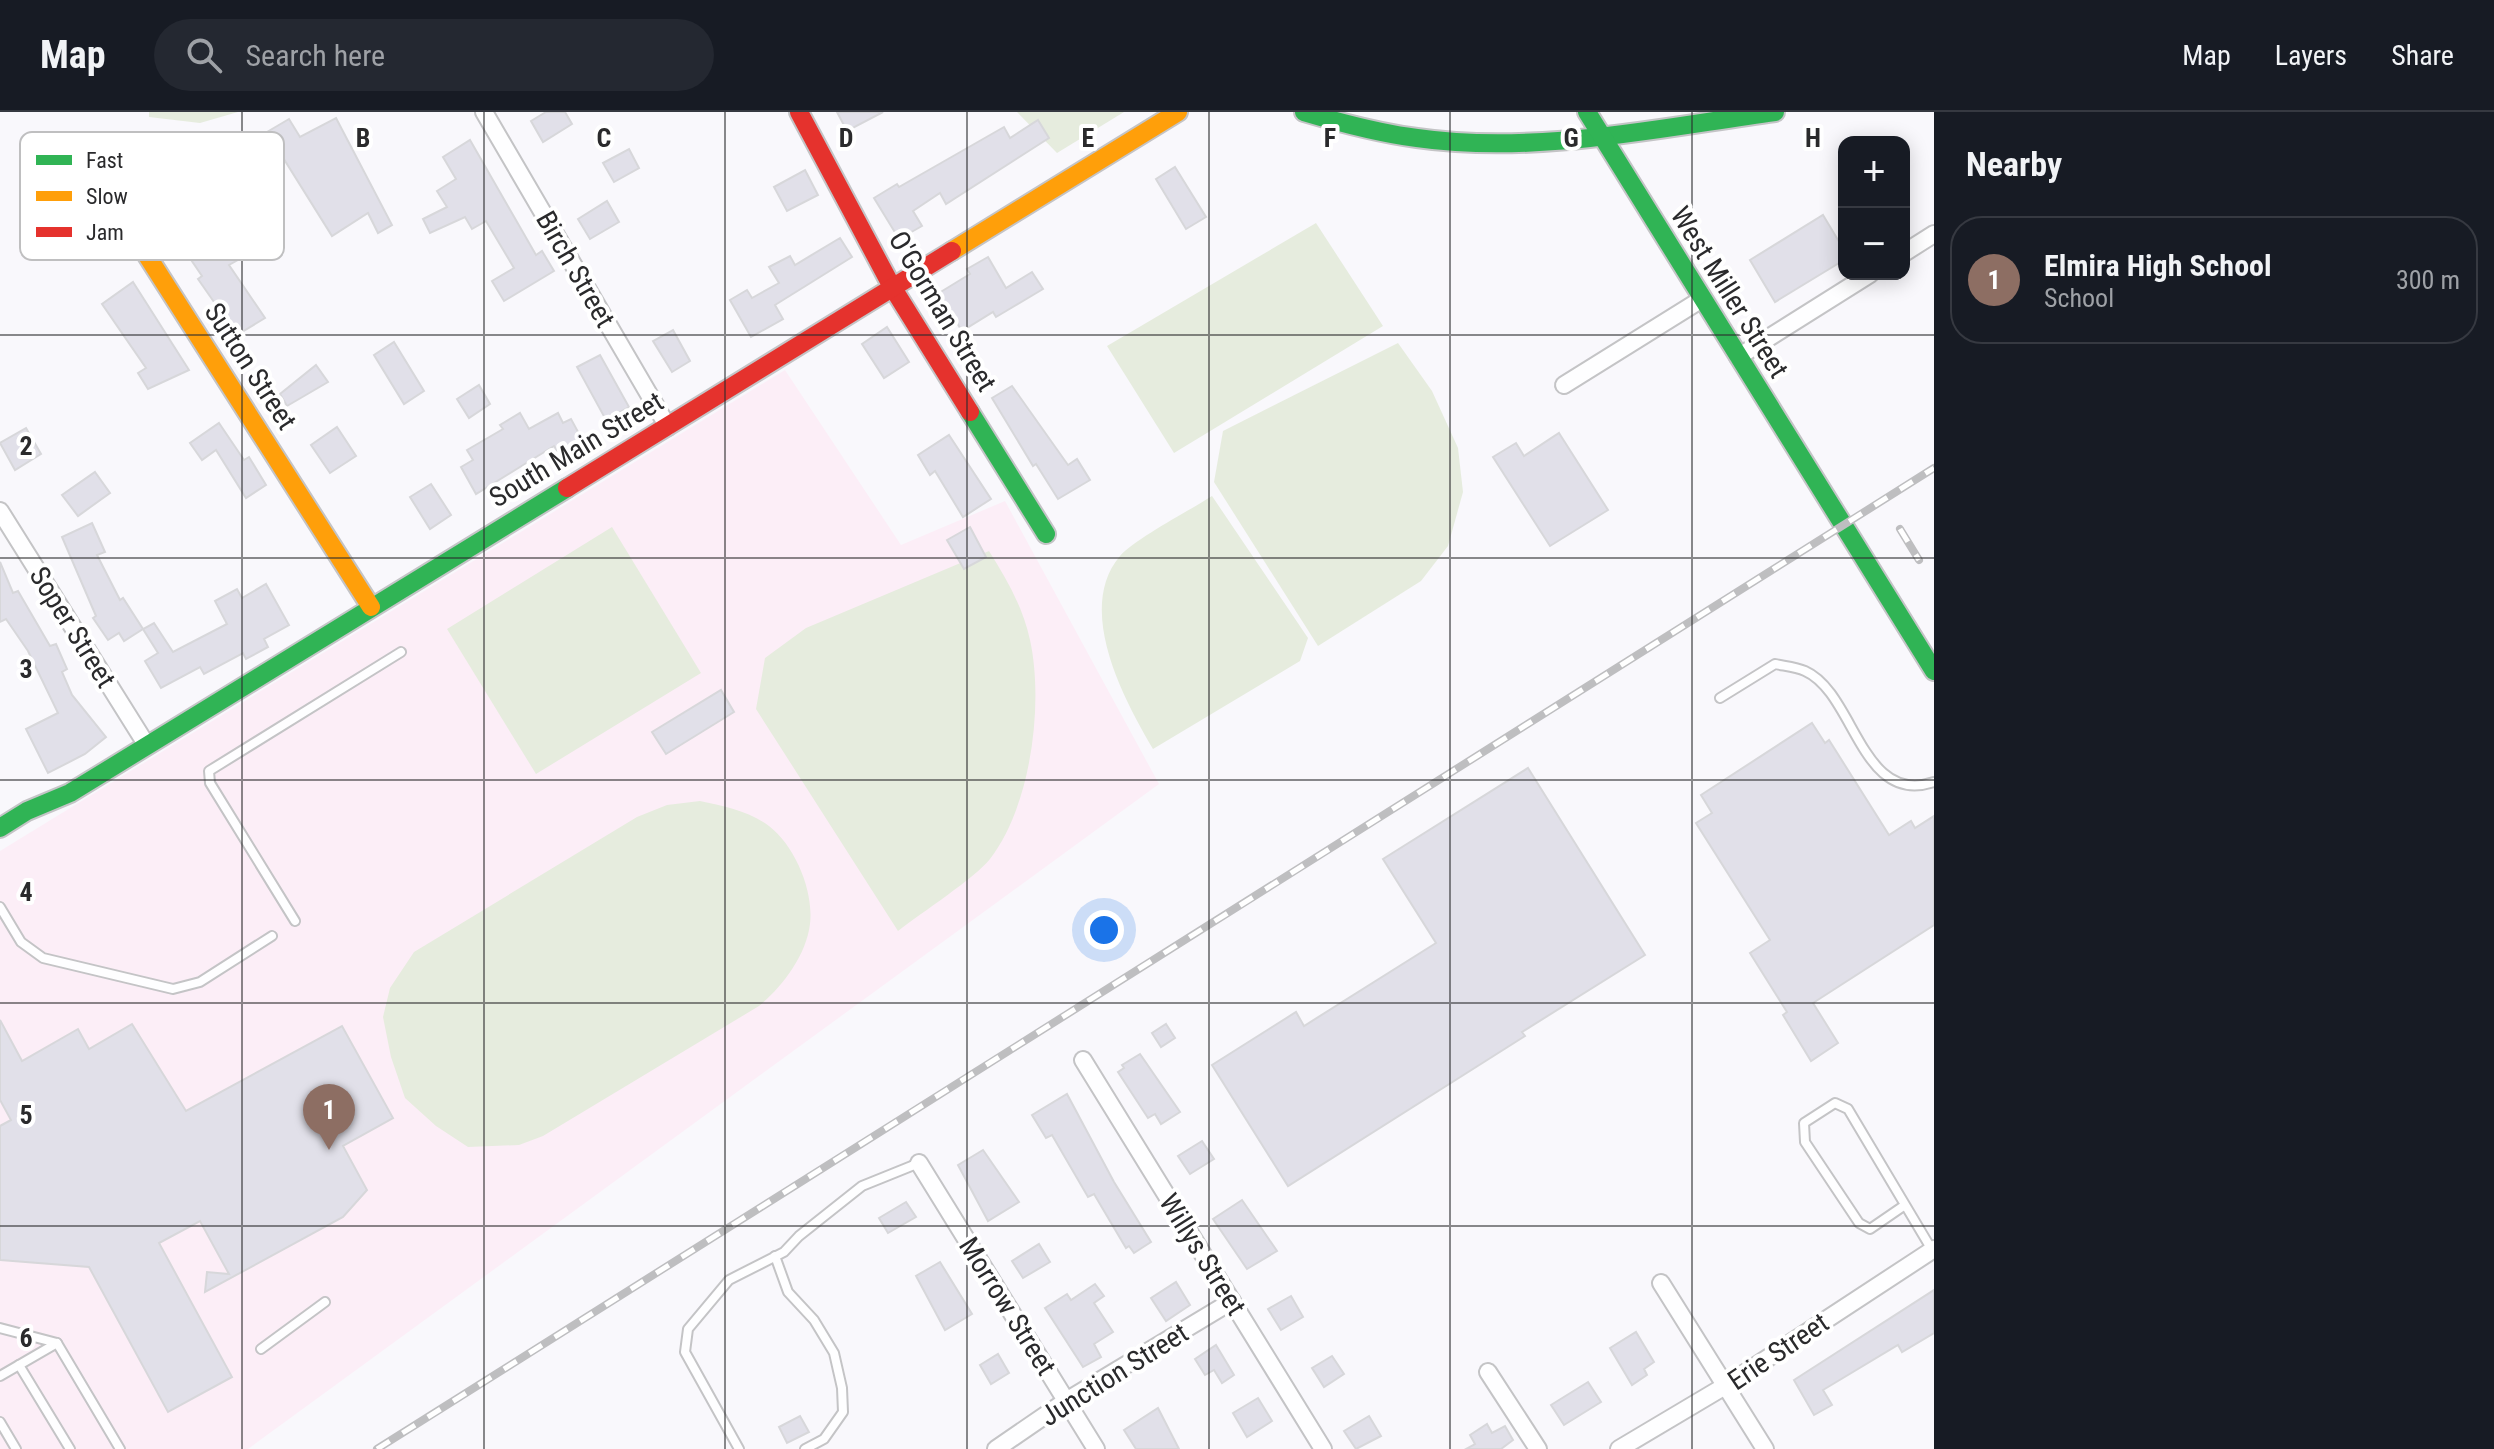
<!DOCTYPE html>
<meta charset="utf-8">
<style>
body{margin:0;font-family:"Roboto Condensed",sans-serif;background:#242831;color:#f1f3f6}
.controls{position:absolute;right:24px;top:24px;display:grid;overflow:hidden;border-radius:16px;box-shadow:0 4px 20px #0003}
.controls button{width:72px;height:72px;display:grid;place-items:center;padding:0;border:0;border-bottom:2px solid #363941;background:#171b24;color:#f1f3f6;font:40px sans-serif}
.you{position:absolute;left:1104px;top:818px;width:28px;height:28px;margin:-20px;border:6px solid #fff;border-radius:50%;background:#1a73e8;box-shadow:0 0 0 12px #1a73e833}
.badge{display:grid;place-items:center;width:52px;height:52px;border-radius:50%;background:#1a73e8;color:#fff;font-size:26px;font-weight:700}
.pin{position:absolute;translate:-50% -66px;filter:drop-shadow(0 2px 4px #0008)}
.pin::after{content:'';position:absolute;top:42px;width:28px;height:24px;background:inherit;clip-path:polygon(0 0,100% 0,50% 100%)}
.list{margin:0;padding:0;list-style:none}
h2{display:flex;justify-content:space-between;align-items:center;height:104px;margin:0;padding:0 32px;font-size:34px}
h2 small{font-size:26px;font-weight:400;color:#9ea1a6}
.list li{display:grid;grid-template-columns:52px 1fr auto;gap:24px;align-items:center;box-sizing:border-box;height:128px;margin:0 16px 16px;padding:0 16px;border:2px solid #363941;border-radius:32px}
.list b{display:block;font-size:30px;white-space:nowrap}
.list p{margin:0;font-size:26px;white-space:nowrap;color:#9ea1a6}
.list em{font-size:26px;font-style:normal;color:#9ea1a6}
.icon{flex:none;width:44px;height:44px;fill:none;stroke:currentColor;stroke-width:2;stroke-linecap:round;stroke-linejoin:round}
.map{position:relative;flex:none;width:1934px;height:1337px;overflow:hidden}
header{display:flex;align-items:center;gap:48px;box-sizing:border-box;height:112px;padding:0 40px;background:#171b24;border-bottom:2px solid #363941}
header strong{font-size:38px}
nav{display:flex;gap:44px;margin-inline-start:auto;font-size:28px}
.search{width:560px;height:72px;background:#242831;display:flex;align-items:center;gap:20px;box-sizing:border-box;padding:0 28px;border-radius:44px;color:#9ea1a6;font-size:30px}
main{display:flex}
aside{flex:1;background:#171b24}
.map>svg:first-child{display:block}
.education{fill:#fceef7}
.green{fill:#e6ecde}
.building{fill:#e1e0e9;stroke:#d7d7da;stroke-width:2}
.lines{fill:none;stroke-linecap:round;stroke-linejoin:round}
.lane-casing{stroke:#c4c4c6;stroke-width:12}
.street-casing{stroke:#c4c4c6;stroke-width:20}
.fast-casing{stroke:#c4c4c6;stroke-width:22}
.slow-casing{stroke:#c4c4c6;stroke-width:22}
.jam-casing{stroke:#c4c4c6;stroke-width:22}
.lane{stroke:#fefeff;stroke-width:8}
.street{stroke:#fefeff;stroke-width:16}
.fast{stroke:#30b455;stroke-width:18}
.slow{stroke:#ff9f0a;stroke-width:18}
.jam{stroke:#e5322d;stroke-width:18}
.rail-casing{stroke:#bebec0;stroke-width:8}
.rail{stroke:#fff;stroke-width:5;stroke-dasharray:15;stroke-linecap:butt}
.grid{fill:none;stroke:#2a2a2c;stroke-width:2;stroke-opacity:0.55}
.labels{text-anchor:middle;stroke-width:8;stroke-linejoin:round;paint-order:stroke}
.street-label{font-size:28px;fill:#2a2a2c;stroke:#fff}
.key{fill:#fff;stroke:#bfbfc0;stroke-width:2}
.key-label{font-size:22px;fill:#2a2a2c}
.grid-label{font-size:26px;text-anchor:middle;font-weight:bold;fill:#2a2a2c;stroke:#fff;stroke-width:8;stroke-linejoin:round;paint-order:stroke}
</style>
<header>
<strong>Map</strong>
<div class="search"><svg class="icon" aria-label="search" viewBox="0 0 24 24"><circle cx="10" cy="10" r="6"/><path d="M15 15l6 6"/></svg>Search here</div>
<nav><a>Map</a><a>Layers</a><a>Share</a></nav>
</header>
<main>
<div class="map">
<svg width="1934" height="1337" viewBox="0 0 1934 1337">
<rect width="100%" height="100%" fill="#f9f8fc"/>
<path class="education" d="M785 258 901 433 1005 389 1159 672 248 1337H0V739Z"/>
<g class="green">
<path d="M149 0H238L200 11 149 5Z"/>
<path d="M1017 0H1124L1057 41Z"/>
<path d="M1316 111 1383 214 1174 341 1107 234Z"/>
<path d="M1398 231 1432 279 1458 336 1463 380 1448 434 1421 469 1318 534 1214 370 1223 319Z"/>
<path d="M1212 384 1308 526 1300 549 1153 637C1124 588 1075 497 1120 444 1136 426 1189 399 1212 384Z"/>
<path d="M612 415 701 561 536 662 447 517Z"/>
<path d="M989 439C1007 468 1023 495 1030 528 1044 592 1031 694 990 747 975 766 921 801 898 819L756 597 765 546 806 516Z"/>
<path d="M700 689C723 694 749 699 769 714 795 734 814 779 810 812 806 844 782 875 759 894L543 1024 519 1033 468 1035 436 1014 405 986 391 945 383 905 390 876 414 840 637 705 667 693Z"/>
</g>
<g class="building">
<path d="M546 0H565L572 12 543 30 531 9Z"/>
<path d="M837 0H883L847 19Z"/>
<path d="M336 6 392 113 378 121 368 101 332 124 267 20 289 7 300 25Z"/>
<path d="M1038 8 1049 26 946 92 940 81 913 99 922 114 899 127 874 86 897 72 899 75 1004 15 1010 26Z"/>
<path d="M470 28 536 143 542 139 554 159 504 189 492 169 514 156 486 109 472 117 465 105 430 121 423 107 447 95 437 79 456 67 443 45Z"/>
<path d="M629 37 639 56 614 70 603 51Z"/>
<path d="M1175 55 1206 105 1186 117 1156 67Z"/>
<path d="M166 56 193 94 223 75 232 90 209 105 230 137 255 123 261 135 229 153 265 206 237 223 198 167 202 164 141 74Z"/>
<path d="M805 58 818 83 787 99 774 75Z"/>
<path d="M607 89 619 110 590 127 578 107Z"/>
<path d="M1823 103 1844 138V148L1775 190 1750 148Z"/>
<path d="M840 126 852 145 775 193 783 207 751 225 730 188 747 178 752 186 779 171 769 155 790 144 795 153Z"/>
<path d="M988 145 1006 176 1032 160 1043 177 996 205 993 200 962 219 939 181 970 162 967 157Z"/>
<path d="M133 170 189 258 148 277 138 261 146 256 102 192Z"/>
<path d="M887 215 909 250 884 266 862 232Z"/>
<path d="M673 218 690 249 672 260 653 229Z"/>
<path d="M394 230 424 279 404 292 374 243Z"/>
<path d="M600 243 629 295 606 308 577 255Z"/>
<path d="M316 253 328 270 287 294 280 282Z"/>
<path d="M479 273 490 292 469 306 457 287Z"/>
<path d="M1012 274 1068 353 1077 347 1090 368 1058 387 1036 352 1033 354 992 286Z"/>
<path d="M520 301 529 317 558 301 563 311 571 307 583 329 559 342 554 334 476 382 461 355 473 348 467 338 503 317 500 313Z"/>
<path d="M219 311 244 348 249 345 266 373 246 386 216 338 202 348 190 331Z"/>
<path d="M337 315 356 344 330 361 311 333Z"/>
<path d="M26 316 41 342 15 358 0 331Z"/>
<path d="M1559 321 1608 398 1550 434 1493 345 1516 331 1524 344Z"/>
<path d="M949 323 991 387 963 405 935 359 930 363 918 343Z"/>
<path d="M95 360 110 381 78 404 62 383Z"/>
<path d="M431 372 451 403 430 417 410 385Z"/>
<path d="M92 411 105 440 97 443 120 488 123 486 143 517 124 529 119 521 108 528 93 506 96 504 62 425Z"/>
<path d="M970 415 986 445 964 457 947 428Z"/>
<path d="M0 450 13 481 18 479 50 534 56 532 67 557 62 560 72 583 106 625 85 642 48 661 26 617 58 601 28 539 6 507 0 510Z"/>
<path d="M266 472 289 513 264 527 268 535 246 547 243 541 204 562 200 555 161 576 145 549 158 541 143 517 154 511 173 540 227 512 215 489 237 477 242 486Z"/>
<path d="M721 578 734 600 666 642 652 620Z"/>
<path d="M1812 611 1825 631 1829 628 1889 723 1911 709 1915 716 1934 704V813L1813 891 1838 931 1811 949 1783 903 1787 900 1750 841 1770 828 1696 711 1712 701 1701 683Z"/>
<path d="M1528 656 1645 843 1522 920 1525 924 1288 1074 1212 953 1296 900 1304 914 1436 831 1383 747Z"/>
<path d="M0 908 22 949 78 917 89 937 132 912 186 999 342 914 393 1006 343 1034 367 1078 343 1105 205 1180 207 1160 229 1162 200 1109 159 1131 232 1265 168 1300 89 1155 0 1148V1014L11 1008 0 988Z"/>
<path d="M1166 912 1175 926 1161 935 1152 921Z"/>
<path d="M1140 942 1180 1000 1161 1012 1155 1002 1148 1006 1118 960 1124 956 1122 953Z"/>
<path d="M1067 982 1114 1070 1151 1130 1134 1141 1129 1134 1126 1136 1094 1082 1088 1085 1052 1023 1046 1026 1032 1003Z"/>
<path d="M1202 1029 1214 1047 1190 1062 1178 1044Z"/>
<path d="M983 1038 1019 1090 988 1109 958 1053Z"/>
<path d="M1242 1088 1277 1139 1247 1157 1213 1107Z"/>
<path d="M906 1090 916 1105 888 1121 879 1106Z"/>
<path d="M1039 1132 1050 1150 1023 1166 1012 1149Z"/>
<path d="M940 1150 972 1202 945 1218 916 1164Z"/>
<path d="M1176 1170 1190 1193 1166 1209 1151 1186Z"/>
<path d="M1095 1172 1104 1184 1094 1191 1113 1220 1094 1232 1101 1245 1083 1255 1045 1196 1067 1182 1071 1188Z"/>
<path d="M1934 1178V1221L1902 1240 1898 1233 1823 1278 1832 1293 1814 1303 1794 1268Z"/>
<path d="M1291 1184 1303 1205 1281 1218 1268 1197Z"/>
<path d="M1636 1220 1654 1250 1644 1257 1647 1263 1632 1273 1610 1236Z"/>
<path d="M1216 1233 1234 1263 1222 1271 1214 1258 1205 1263 1195 1247Z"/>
<path d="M998 1242 1009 1261 991 1272 980 1253Z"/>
<path d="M1332 1244 1344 1262 1324 1275 1312 1256Z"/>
<path d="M1588 1270 1601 1290 1564 1313 1551 1293Z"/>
<path d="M1258 1286 1272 1309 1247 1325 1233 1301Z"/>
<path d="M1158 1296 1179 1337H1136L1124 1318Z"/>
<path d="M800 1304 809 1320 787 1331 779 1315Z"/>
<path d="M1369 1304 1381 1324 1356 1337 1344 1319Z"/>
<path d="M1487 1312 1492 1321 1505 1314 1513 1328 1501 1337H1466L1475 1332 1470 1323Z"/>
</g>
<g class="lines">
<defs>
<g id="lane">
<path d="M1720 586 1775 552C1784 554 1796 555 1805 559 1855 581 1861 695 1934 670"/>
<path d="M0 795 21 830 43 846 173 877 200 870 272 824"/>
<path d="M295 809 210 671 209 659 401 540"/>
<path d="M1905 1093 1870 1117 1859 1111 1805 1030 1804 1011 1835 991 1848 997 1932 1138"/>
<path d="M775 1144 788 1180 814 1208 834 1241 842 1276 843 1300 824 1327 805 1337"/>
<path d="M0 1216 57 1231 120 1337"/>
<path d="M261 1237 325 1190"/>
<path d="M19 1253 70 1337"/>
<path d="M0 1264 57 1231"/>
<path d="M0 1310 16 1337"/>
<path d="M739 1337 685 1240 688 1217 729 1168 784 1140 799 1124 862 1074 919 1051"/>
</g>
<g id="street">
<path d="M484 0 668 315"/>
<path d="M1904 141 1934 122"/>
<path d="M1738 245 1870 162"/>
<path d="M1564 273 1702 187"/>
<path d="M0 399 146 632"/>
<path d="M1083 948 1323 1337"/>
<path d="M919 1051 1096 1337"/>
<path d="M1661 1171 1765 1337"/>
<path d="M1488 1260 1538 1337"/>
<path d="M996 1337 1066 1289 1232 1189"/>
<path d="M1619 1337 1725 1274 1934 1137"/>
</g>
<g id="fast">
<path d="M1304 0C1341 11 1378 21 1417 26 1535 43 1658 16 1775 0"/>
<path d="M1587 0 1934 559"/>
<path d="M970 300 1046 422"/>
<path d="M0 716 27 699 70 681 567 376"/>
</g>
<g id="slow">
<path d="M83 43 371 495"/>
<path d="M952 139 1178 0"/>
</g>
<g id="jam">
<path d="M799 0 891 173 970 300"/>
<path d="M567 376 952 139"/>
</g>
</defs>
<use href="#lane" class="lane-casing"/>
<use href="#street" class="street-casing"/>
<use href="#fast" class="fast-casing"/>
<use href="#slow" class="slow-casing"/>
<use href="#jam" class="jam-casing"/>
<use href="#lane" class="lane"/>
<use href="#street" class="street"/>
<use href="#fast" class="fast"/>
<use href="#slow" class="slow"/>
<use href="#jam" class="jam"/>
<defs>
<g id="rail">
<path d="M1900 417 1919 448"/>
<path d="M377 1337 1934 356"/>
</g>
</defs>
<use href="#rail" class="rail-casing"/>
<use href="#rail" class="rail"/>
</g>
<path class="grid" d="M242 0V1337M484 0V1337M725 0V1337M967 0V1337M1209 0V1337M1450 0V1337M1692 0V1337M0 223H1934M0 446H1934M0 668H1934M0 891H1934M0 1114H1934"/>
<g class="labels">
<g class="street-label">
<text transform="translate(576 157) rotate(60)" y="10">Birch Street</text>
<text transform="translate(1730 180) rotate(58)" y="10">West Miller Street</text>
<text transform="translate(943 199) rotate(59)" y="10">O'Gorman Street</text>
<text transform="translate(251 254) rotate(57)" y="10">Sutton Street</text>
<text transform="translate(576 337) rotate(-31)" y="10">South Main Street</text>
<text transform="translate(73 515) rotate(58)" y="10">Soper Street</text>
<text transform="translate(1203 1142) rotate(58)" y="10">Willys Street</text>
<text transform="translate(1008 1194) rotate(58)" y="10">Morrow Street</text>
<text transform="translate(1778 1239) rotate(-34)" y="10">Erie Street</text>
<text transform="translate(1114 1262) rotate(-32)" y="10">Junction Street</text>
</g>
</g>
<rect x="20" y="20" width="264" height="128" rx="12" class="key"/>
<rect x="36" y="43" width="36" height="10" fill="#30b455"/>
<rect x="36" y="79" width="36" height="10" fill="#ff9f0a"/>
<rect x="36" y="115" width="36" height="10" fill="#e5322d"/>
<g class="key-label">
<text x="86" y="56">Fast</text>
<text x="86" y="92">Slow</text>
<text x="86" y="128">Jam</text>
</g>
<g class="grid-label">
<text x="363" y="35">B</text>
<text x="604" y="35">C</text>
<text x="846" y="35">D</text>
<text x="1088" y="35">E</text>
<text x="1330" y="35">F</text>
<text x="1571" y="35">G</text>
<text x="1813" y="35">H</text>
<text x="26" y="343">2</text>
<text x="26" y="566">3</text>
<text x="26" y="789">4</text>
<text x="26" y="1012">5</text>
<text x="26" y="1235">6</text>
</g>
</svg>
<div class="controls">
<button>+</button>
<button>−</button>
</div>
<div class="you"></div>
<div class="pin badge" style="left:329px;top:1038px;background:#8d6e63">1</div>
</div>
<aside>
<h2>Nearby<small></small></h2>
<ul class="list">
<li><span class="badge" style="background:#8d6e63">1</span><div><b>Elmira High School</b><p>School</p></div><em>300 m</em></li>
</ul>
</aside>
</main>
